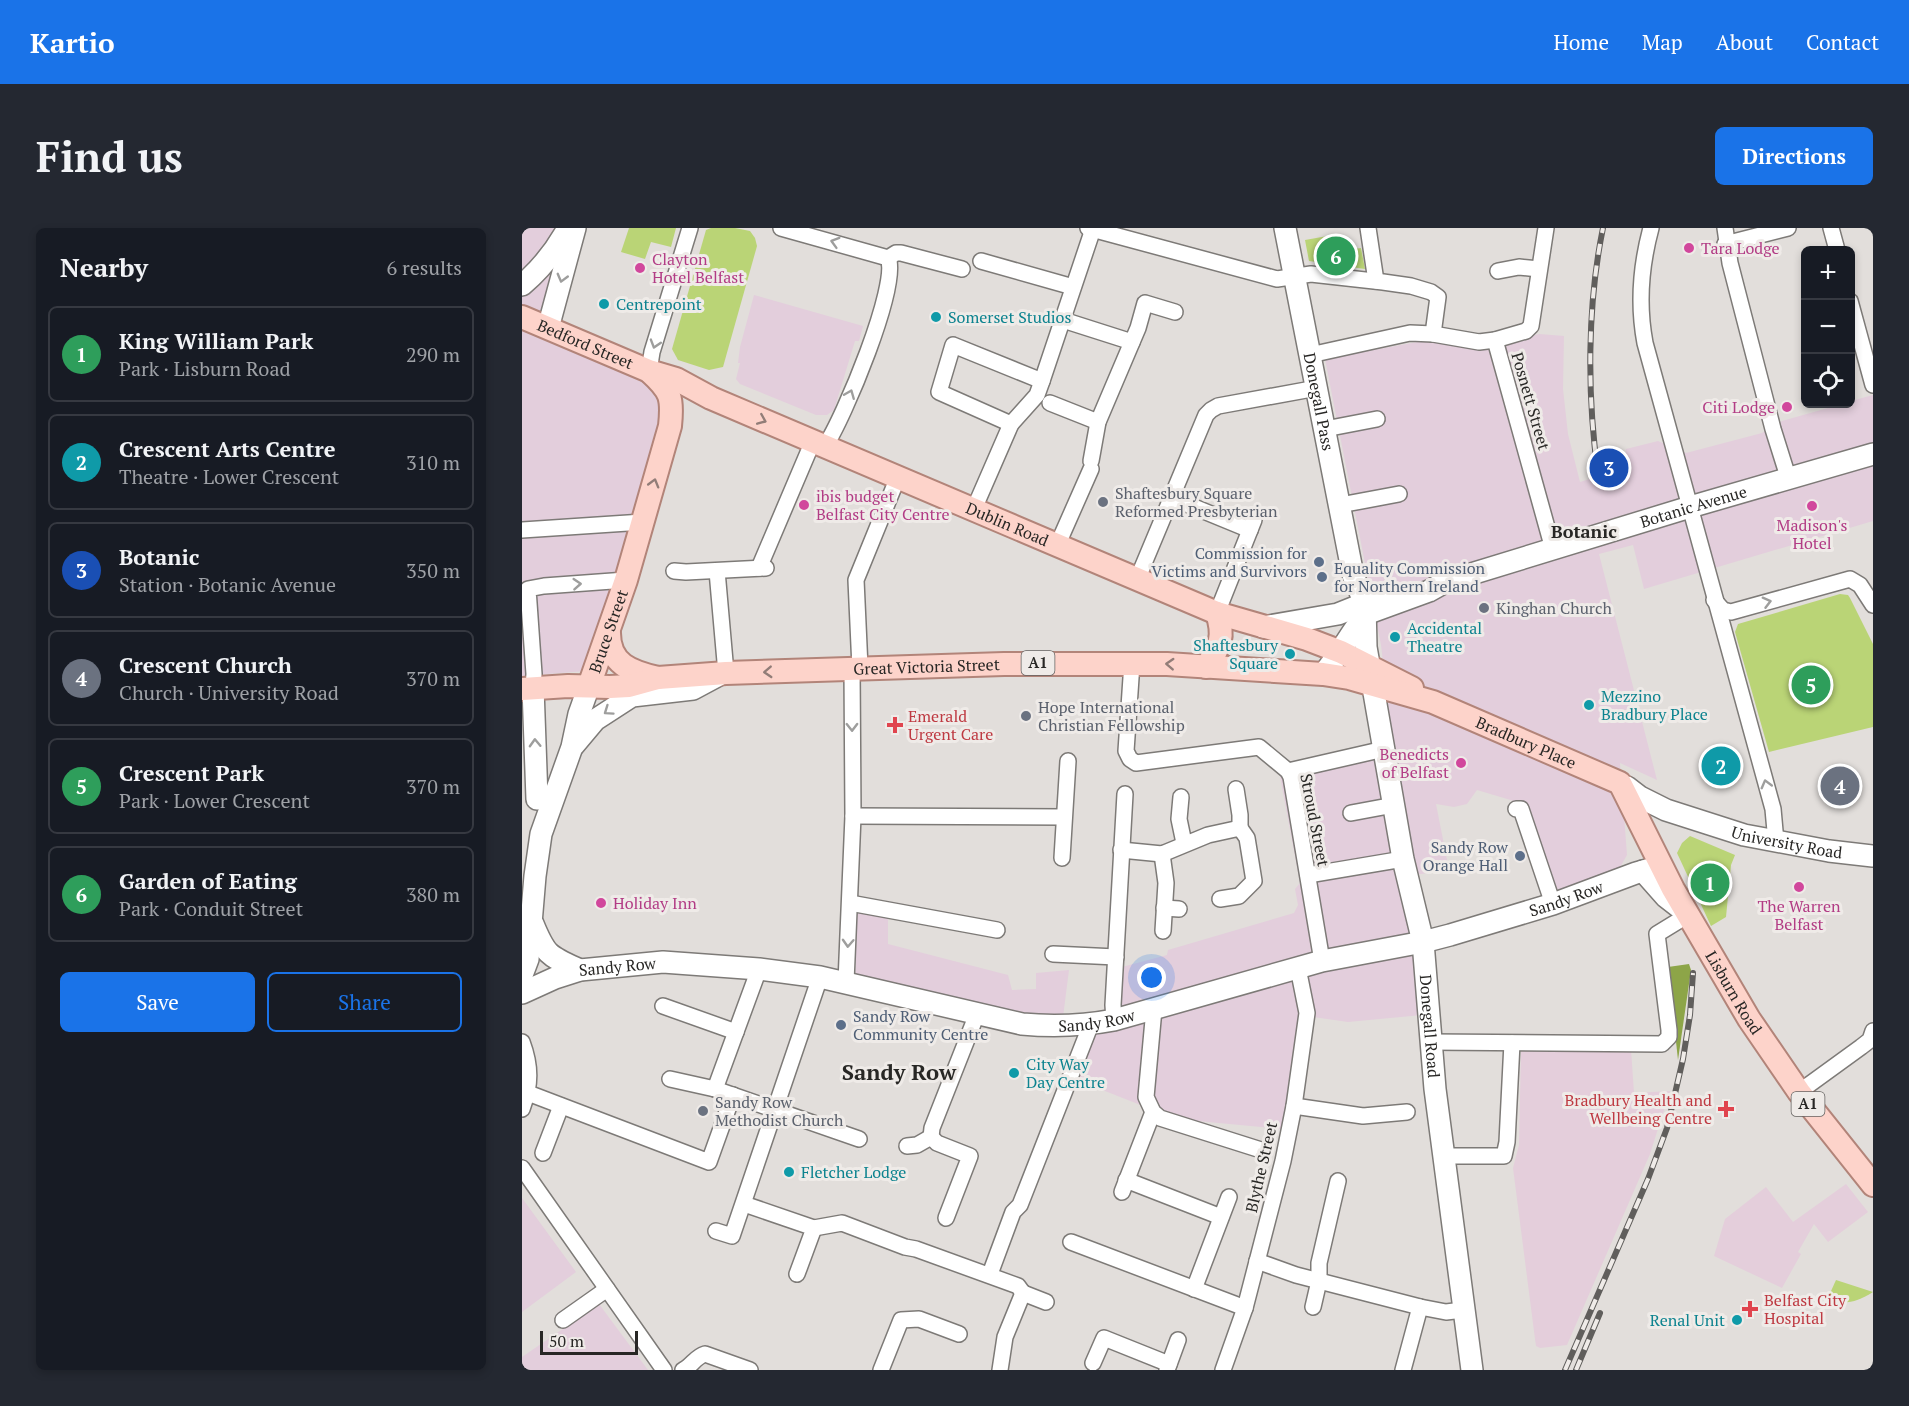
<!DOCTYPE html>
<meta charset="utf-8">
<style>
body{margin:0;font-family:"PT Serif",serif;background:#242831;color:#f1f3f6}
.controls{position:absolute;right:18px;top:18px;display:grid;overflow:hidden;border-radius:9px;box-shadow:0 3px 9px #0003}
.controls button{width:54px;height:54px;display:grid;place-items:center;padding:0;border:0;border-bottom:2px solid #363941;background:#171b24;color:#f1f3f6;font:30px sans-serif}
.scale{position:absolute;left:18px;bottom:15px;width:98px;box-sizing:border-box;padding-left:6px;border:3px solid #282725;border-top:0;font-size:16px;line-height:21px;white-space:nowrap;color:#282725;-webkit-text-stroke:4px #efebe8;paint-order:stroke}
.you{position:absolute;left:630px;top:750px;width:21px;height:21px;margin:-15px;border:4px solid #fff;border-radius:50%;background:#1a73e8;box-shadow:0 0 0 9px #1a73e833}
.badge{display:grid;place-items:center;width:39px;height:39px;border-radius:50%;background:#1a73e8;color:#fff;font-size:20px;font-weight:700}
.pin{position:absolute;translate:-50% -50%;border:3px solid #fff;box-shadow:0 2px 6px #0006}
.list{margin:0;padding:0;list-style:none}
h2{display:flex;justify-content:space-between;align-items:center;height:78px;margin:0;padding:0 24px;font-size:26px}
h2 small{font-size:20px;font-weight:400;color:#9ea1a6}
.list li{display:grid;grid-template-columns:39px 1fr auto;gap:18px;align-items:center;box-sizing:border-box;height:96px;margin:0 12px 12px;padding:0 12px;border:2px solid #363941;border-radius:9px}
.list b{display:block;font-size:22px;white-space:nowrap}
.list p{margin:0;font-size:20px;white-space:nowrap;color:#9ea1a6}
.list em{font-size:20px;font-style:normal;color:#9ea1a6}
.actions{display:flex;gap:12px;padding:18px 24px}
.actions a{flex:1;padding:14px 0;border:2px solid #1a73e8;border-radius:9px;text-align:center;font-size:21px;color:#1a73e8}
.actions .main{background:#1a73e8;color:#fff}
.icon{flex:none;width:33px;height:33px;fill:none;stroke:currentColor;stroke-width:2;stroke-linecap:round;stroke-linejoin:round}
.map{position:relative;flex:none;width:1351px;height:1142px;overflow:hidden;border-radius:9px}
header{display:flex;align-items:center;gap:36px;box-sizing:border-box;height:84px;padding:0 30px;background:#1a73e8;color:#fff}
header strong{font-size:28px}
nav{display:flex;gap:33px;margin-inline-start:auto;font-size:21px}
.intro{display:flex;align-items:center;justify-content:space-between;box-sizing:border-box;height:144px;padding:0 36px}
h1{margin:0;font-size:42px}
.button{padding:15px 27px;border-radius:9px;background:#1a73e8;color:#fff;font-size:21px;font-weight:700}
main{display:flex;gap:36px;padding:0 36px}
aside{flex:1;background:#171b24;border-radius:9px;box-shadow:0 3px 9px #0003}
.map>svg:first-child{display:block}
.commercial{fill:#e3cedc}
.industrial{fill:#e4cedb}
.green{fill:#bad476}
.forest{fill:#8da548}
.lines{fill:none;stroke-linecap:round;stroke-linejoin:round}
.street-casing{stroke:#7d7a77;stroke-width:18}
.secondary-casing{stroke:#7d7a77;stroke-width:24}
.primary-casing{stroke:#b28479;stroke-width:26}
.street{stroke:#fff;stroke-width:15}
.secondary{stroke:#fff;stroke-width:21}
.primary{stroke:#fdd3ca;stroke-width:22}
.rail-casing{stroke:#605e5c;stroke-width:6}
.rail{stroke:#efebe8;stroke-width:4;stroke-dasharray:11;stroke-linecap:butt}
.oneway{stroke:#9e9e9d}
.oneway2{stroke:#927d78}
.hotel-dot{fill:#d1479c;stroke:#efebe8;stroke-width:2}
.culture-dot{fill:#0f9aa8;stroke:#efebe8;stroke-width:2}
.worship-dot{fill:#6b7280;stroke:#efebe8;stroke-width:2}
.service-dot{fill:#5c6f8a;stroke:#efebe8;stroke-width:2}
.health-dot{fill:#e0444e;stroke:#efebe8;stroke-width:2}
.labels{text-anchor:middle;stroke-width:6;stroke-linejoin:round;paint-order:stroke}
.shield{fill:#efebe8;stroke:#646260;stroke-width:1.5}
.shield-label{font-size:15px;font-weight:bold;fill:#282725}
.hotel-label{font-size:16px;fill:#b23c85;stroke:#efebe8;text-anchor:start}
.culture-label{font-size:16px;fill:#0d838f;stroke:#efebe8;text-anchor:start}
.street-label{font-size:16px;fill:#282725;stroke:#efebe8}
.worship-label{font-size:16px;fill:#5b616d;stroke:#efebe8;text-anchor:start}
.service-label{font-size:16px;fill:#4e5e75;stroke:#efebe8;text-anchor:end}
.health-label{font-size:16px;fill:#be3a42;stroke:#efebe8;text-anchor:start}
.neighbourhood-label{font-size:18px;font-weight:bold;fill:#282725;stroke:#efebe8}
.district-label{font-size:22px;font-weight:bold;fill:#282725;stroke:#efebe8}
</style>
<header>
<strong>Kartio</strong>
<nav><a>Home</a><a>Map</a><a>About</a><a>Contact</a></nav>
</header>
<div class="intro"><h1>Find us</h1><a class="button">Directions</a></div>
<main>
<aside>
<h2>Nearby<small>6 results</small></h2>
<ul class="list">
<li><span class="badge" style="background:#2e9e5b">1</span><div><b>King William Park</b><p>Park · Lisburn Road</p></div><em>290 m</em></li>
<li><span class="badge" style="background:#0f9aa8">2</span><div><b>Crescent Arts Centre</b><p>Theatre · Lower Crescent</p></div><em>310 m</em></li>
<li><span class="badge" style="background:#1a4fb4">3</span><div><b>Botanic</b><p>Station · Botanic Avenue</p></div><em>350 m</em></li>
<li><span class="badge" style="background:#6b7280">4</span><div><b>Crescent Church</b><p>Church · University Road</p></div><em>370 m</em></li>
<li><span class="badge" style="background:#2e9e5b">5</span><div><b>Crescent Park</b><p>Park · Lower Crescent</p></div><em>370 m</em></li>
<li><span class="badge" style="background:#2e9e5b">6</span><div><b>Garden of Eating</b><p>Park · Conduit Street</p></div><em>380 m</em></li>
</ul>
<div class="actions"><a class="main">Save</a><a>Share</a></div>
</aside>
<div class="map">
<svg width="1351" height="1142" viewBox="0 0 1351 1142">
<rect width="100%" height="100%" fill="#e2dedb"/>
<g class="commercial">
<path d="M0 0H53L27 100 127 143 146 184 64 443 0 448Z"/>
<path d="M232 67 341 98 337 113H333L312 182 305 187H294L218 156 214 151 218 135H216L218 119Z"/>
<path d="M1017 106 1042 108 1041 161 1046 206 1058 254 1102 240 1104 221 1136 213 1164 225 1240 205 1260 193 1320 176H1328L1329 173 1351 167V293L1122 361 1111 317 1077 326 1135 552 1098 535 1105 627 1097 641 1032 663 1002 576 955 562 945 576 932 579 914 576 927 642 885 648 900 787 826 794 777 787 760 901 654 891 555 852 573 804 515 809 333 767 335 683 366 688V716L486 747 490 762 514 761V745L547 742 541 789 582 783 585 743 645 727 646 722 772 685 776 677 773 661 778 655 758 548 871 520 859 417 803 131 906 112 962 122Z"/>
<path d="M0 970 54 1044 0 1084Z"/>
<path d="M77 1076 126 1142H0V1129Z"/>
</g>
<g class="industrial">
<path d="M1109 821 1112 865 1148 863 1128 926 1045 1117 1018 1120 1014 1118 1013 1111 991 940 997 917 999 823Z"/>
<path d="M1324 956 1346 984 1306 1014 1292 996 1276 1024 1279 1026 1260 1060 1192 1028 1203 991 1244 959 1271 994Z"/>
</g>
<g class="green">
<path d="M107 0H154L149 19 129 14 123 31 99 24Z"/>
<path d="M189 0H213L228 3 233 10 235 18 201 139 187 142 156 132 150 121 184 2Z"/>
<path d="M811 7 818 23 839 20 843 41 787 33 783 12Z"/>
<path d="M1318 366 1326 367 1328 370 1351 416V499L1247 524 1213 404 1216 396Z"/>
<path d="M1168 608 1213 627 1209 637 1204 689 1189 698 1155 625 1160 615Z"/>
<path d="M1314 1052 1351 1064C1335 1074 1324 1077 1305 1072Z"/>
</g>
<path class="forest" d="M1167 736 1169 742 1156 832 1146 739Z"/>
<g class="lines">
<defs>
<g id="street">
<path d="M259 0 366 30 374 25H379L440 41"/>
<path d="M566 0 755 51 789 46 861 54 889 58 909 64 916 69 911 106"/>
<path d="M846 0 854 53"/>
<path d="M1129 0C1119 37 1116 78 1123 115L1251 581 1254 614"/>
<path d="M1203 0 1208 35 1251 201 1267 252"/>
<path d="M1309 0 1315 22"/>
<path d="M1203 16 1266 0"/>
<path d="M459 33 551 59"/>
<path d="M976 43 997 39 1017 41"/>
<path d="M1328 73 1351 157"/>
<path d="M541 92 610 114"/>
<path d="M973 112 1031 321"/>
<path d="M788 127 888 105 911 106 957 114 973 112 1004 103 1009 98 1024 0"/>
<path d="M127 143 130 124 168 0"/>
<path d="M528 175 576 194"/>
<path d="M489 196 417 164 431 117 520 153"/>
<path d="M803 201 855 191"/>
<path d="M303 218C321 192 378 56 366 30"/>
<path d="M569 233 576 194 616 100 623 75 653 84"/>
<path d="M650 270 728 302"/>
<path d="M818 277 877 266"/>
<path d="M452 281 489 196 515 167 520 153 571 1"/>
<path d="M0 302 121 294"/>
<path d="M535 318 569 241"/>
<path d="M237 340 291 213"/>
<path d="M152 343 164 344 244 340"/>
<path d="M195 343 204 445"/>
<path d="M615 352 684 187 689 182 696 178 795 160"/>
<path d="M1192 372 1201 382 1209 384 1328 351 1338 357 1351 377"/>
<path d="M695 385 732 292"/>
<path d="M610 435 604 523 608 531 614 535 737 519 766 543 769 549 800 733"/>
<path d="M338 440 334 352 376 249"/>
<path d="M11 460 12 446 6 361 22 358 104 352"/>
<path d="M766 543 862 521"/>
<path d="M714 561 718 587V600"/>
<path d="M659 569 657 591 662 615"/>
<path d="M994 581H999L1031 676"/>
<path d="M829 585 872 577"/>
<path d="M331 588 542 589"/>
<path d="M599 622 640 626 686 607 718 600 725 610 732 653 717 668 698 671"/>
<path d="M640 626 644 655 641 703"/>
<path d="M540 630 546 533"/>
<path d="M786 647 881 631"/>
<path d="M328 675 475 702"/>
<path d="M642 680 657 681"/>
<path d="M531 726 594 729"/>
<path d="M324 754 331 588 330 440"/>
<path d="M141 778 214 804"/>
<path d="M632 781 624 869 631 884 638 890 739 922"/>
<path d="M592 792 591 777 603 566"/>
<path d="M0 814C9 838 9 857 0 881"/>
<path d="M908 814 1140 816 1147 809V802L1135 706 1166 687"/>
<path d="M148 851 193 861 337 911"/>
<path d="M193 861 237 741"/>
<path d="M1277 864 1339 819 1348 812 1351 803"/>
<path d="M6 865 187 934 211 867"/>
<path d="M772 878 841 888 885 884"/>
<path d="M409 909 410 900 455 786"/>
<path d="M409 909 415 915 448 928 424 990"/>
<path d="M385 918 395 917 409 909"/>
<path d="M21 925 39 878"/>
<path d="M921 928H982L985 914 990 815"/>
<path d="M0 940 142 1142"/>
<path d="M604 952 699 989"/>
<path d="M600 964 631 884"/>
<path d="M222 976 292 1000 275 1046"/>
<path d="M292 1000 320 995 383 1019 394 1021 496 1058 501 1065"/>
<path d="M194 1003 210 1008 298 749"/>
<path d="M549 1014 723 1080"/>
<path d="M735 1033 774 1047 898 1079 924 1084 941 1082"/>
<path d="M468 1046 491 984 498 977 569 796"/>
<path d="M672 1061 707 969"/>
<path d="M501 1065 524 1074"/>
<path d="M791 1079 797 1053V1035L816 953"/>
<path d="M41 1092 85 1061"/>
<path d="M571 1135 582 1110 647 1136"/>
<path d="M161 1142C170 1138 173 1129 183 1126L228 1142"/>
<path d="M359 1142 379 1092 397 1091 437 1106"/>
<path d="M478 1142 483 1109 501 1065"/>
<path d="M645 1142 656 1112"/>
<path d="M701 1142 723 1080 761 933 772 878 785 785 776 740"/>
<path d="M881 1142 898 1079"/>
</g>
<g id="secondary">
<path id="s1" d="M763 0 831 347 843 376 844 419 881 631 901 714 913 861 950 1142"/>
<path d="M0 57C19 41 34 22 46 0"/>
<path d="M26 100 53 0"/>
<path id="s2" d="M844 386 907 363 923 354 1168 279 1351 226"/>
<path d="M741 399 816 386 856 370"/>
<path d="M801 446C818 427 828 405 844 386"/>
<path d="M11 460 15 571"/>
<path d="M52 517 73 492 110 468 171 461 199 446"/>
<path id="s3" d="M1105 559 1118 569 1144 582 1222 607 1307 623 1351 628"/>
<path d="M1121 643 1144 669 1162 683"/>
<path d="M11 696C24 728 27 728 58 742"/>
<path d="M0 747 6 731 13 648 19 606 50 519 57 486 67 458"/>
<path id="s4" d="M0 765 33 750 58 742 141 734 237 741 298 749 500 796C532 799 560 798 592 792L800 733 901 714 928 707 1031 676 1114 645 1128 641H1141"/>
</g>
<g id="primary">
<path id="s5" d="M0 89 127 143 154 151 189 170 695 385 785 411 819 424 890 460"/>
<path d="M87 405C87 436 109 444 136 450"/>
<path d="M684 439C698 419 703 409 695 385"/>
<path id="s6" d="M67 458 104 352 148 198C151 170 149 163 128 144"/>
<path id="s7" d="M0 461 46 458 88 459 107 458 136 450 204 445 482 436H645L801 446 827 450 911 474 1098 555 1151 661 1227 791 1277 864 1351 957"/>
</g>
</defs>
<use href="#street" class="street-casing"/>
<use href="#secondary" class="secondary-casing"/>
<use href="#primary" class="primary-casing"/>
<use href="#street" class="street"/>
<use href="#secondary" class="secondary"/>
<use href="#primary" class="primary"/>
<defs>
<g id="rail">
<path d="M1076 246C1065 167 1065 78 1081 0"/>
<path d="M1043 1142 1126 951 1145 900 1161 831 1168 787 1171 745"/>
<path d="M1054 1142 1078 1085"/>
</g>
</defs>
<use href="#rail" class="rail-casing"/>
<use href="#rail" class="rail"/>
</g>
<defs><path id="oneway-chevron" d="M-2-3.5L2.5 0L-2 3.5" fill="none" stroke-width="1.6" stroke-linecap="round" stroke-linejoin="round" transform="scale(1.5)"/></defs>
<g class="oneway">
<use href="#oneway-chevron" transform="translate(313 14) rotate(-164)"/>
<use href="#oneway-chevron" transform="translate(40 50) rotate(105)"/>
<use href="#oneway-chevron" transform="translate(133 116) rotate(107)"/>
<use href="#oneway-chevron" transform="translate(328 166) rotate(-68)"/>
<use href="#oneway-chevron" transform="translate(55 356) rotate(-4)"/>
<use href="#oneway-chevron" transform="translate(1245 374) rotate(-15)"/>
<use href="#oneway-chevron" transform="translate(86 483) rotate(145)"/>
<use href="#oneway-chevron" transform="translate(330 499) rotate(89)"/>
<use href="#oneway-chevron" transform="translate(13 515) rotate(-92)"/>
<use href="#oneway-chevron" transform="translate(1244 556) rotate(-105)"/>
<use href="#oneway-chevron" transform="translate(326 715) rotate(93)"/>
</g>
<g class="oneway2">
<use href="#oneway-chevron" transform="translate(240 192) rotate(23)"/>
<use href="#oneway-chevron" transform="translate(132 255) rotate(-74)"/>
<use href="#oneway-chevron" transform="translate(648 436) rotate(-177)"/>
<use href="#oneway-chevron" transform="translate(246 444) rotate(177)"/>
</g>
<g class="hotel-dot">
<circle cx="1167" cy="20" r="6"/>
<circle cx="118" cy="40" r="6"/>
<circle cx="1265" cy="179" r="6"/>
<circle cx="282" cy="277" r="6"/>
<circle cx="1290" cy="278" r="6"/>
<circle cx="939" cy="535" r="6"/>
<circle cx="1277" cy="659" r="6"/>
<circle cx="79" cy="675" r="6"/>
</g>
<g class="culture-dot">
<circle cx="82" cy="76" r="6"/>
<circle cx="414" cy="89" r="6"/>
<circle cx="873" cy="409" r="6"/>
<circle cx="768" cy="426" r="6"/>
<circle cx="1067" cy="477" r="6"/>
<circle cx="492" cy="845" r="6"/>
<circle cx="267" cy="944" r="6"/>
<circle cx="1215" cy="1092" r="6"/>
</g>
<g class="worship-dot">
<circle cx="581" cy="274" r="6"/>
<circle cx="962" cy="380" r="6"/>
<circle cx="504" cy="488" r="6"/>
<circle cx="181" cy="883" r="6"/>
</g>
<g class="service-dot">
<circle cx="797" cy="334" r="6"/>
<circle cx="800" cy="349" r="6"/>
<circle cx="998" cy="628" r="6"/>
<circle cx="319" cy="797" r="6"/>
</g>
<g class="health-dot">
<path d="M370 488h6v6h6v6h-6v6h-6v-6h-6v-6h6z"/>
<path d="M1201 872h6v6h6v6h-6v6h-6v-6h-6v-6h6z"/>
<path d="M1225 1072h6v6h6v6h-6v6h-6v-6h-6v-6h6z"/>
</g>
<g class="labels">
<g class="shield">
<rect x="499.5" y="423" width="33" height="24" rx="4.5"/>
<rect x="1269.5" y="864" width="33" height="24" rx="4.5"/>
</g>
<g class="shield-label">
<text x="516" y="440">A1</text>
<text x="1286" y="881">A1</text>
</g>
<g class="hotel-label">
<text x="1179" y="26">Tara Lodge</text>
<text x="130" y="37">Clayton<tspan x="130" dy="18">Hotel Belfast</tspan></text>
<text x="1253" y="185" text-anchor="end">Citi Lodge</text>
<text x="294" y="274">ibis budget<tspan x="294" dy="18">Belfast City Centre</tspan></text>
<text x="1290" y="303" text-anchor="middle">Madison's<tspan x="1290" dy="18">Hotel</tspan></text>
<text x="927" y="532" text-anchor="end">Benedicts<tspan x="927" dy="18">of Belfast</tspan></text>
<text x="91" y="681">Holiday Inn</text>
<text x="1277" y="684" text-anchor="middle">The Warren<tspan x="1277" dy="18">Belfast</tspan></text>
</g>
<g class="culture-label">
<text x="94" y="82">Centrepoint</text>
<text x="426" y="95">Somerset Studios</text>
<text x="885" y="406">Accidental<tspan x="885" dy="18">Theatre</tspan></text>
<text x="756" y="423" text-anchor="end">Shaftesbury<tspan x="756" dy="18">Square</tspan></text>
<text x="1079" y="474">Mezzino<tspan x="1079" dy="18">Bradbury Place</tspan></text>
<text x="504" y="842">City Way<tspan x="504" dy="18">Day Centre</tspan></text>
<text x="279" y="950">Fletcher Lodge</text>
<text x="1203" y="1098" text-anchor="end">Renal Unit</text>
</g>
<g class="street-label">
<text dy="6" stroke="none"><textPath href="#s5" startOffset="69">Bedford Street</textPath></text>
<text transform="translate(1009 173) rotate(74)" y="6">Posnett Street</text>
<text dy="6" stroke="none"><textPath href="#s1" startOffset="177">Donegall Pass</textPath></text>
<text dy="6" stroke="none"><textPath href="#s2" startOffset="345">Botanic Avenue</textPath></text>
<text dy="6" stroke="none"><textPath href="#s5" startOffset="528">Dublin Road</textPath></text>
<text dy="6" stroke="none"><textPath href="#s6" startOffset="58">Bruce Street</textPath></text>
<text dy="6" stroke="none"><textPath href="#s7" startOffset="406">Great Victoria Street</textPath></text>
<text dy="6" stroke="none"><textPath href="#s7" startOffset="1018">Bradbury Place</textPath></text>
<text transform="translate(793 592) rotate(79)" y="6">Stroud Street</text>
<text dy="6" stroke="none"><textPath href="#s3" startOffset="171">University Road</textPath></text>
<text dy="6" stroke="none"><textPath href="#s4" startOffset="1072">Sandy Row</textPath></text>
<text dy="6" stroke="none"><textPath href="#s4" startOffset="100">Sandy Row</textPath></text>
<text dy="6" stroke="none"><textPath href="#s7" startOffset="1359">Lisburn Road</textPath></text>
<text dy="6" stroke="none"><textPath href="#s4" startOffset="586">Sandy Row</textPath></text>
<text dy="6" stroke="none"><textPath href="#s1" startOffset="813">Donegall Road</textPath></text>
<text transform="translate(739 939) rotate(-77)" y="6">Blythe Street</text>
</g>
<g class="worship-label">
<text x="593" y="271">Shaftesbury Square<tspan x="593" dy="18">Reformed Presbyterian</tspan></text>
<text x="974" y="386">Kinghan Church</text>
<text x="516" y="485">Hope International<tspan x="516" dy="18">Christian Fellowship</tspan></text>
<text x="193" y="880">Sandy Row<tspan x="193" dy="18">Methodist Church</tspan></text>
</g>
<g class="service-label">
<text x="785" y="331">Commission for<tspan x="785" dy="18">Victims and Survivors</tspan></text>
<text x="812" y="346" text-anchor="start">Equality Commission<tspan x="812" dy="18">for Northern Ireland</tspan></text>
<text x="986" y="625">Sandy Row<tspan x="986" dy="18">Orange Hall</tspan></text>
<text x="331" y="794" text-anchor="start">Sandy Row<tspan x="331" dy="18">Community Centre</tspan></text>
</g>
<g class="health-label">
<text x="386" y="494">Emerald<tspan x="386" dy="18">Urgent Care</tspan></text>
<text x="1190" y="878" text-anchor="end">Bradbury Health and<tspan x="1190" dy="18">Wellbeing Centre</tspan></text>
<text x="1242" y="1078">Belfast City<tspan x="1242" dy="18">Hospital</tspan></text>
</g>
<g class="neighbourhood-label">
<text x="1062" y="310">Botanic</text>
</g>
<g class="district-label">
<text x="377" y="852">Sandy Row</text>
</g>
</g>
</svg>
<div class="controls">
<button>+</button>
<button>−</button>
<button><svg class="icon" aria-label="locate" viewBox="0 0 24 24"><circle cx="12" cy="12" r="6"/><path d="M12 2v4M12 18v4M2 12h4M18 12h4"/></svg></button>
</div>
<div class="scale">50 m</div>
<div class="you"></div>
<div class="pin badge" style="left:1188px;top:655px;background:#2e9e5b">1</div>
<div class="pin badge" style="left:1199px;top:538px;background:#0f9aa8">2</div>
<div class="pin badge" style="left:1087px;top:240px;background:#1a4fb4">3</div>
<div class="pin badge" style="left:1318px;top:558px;background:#6b7280">4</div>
<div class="pin badge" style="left:1289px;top:457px;background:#2e9e5b">5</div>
<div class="pin badge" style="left:814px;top:28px;background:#2e9e5b">6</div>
</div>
</main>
